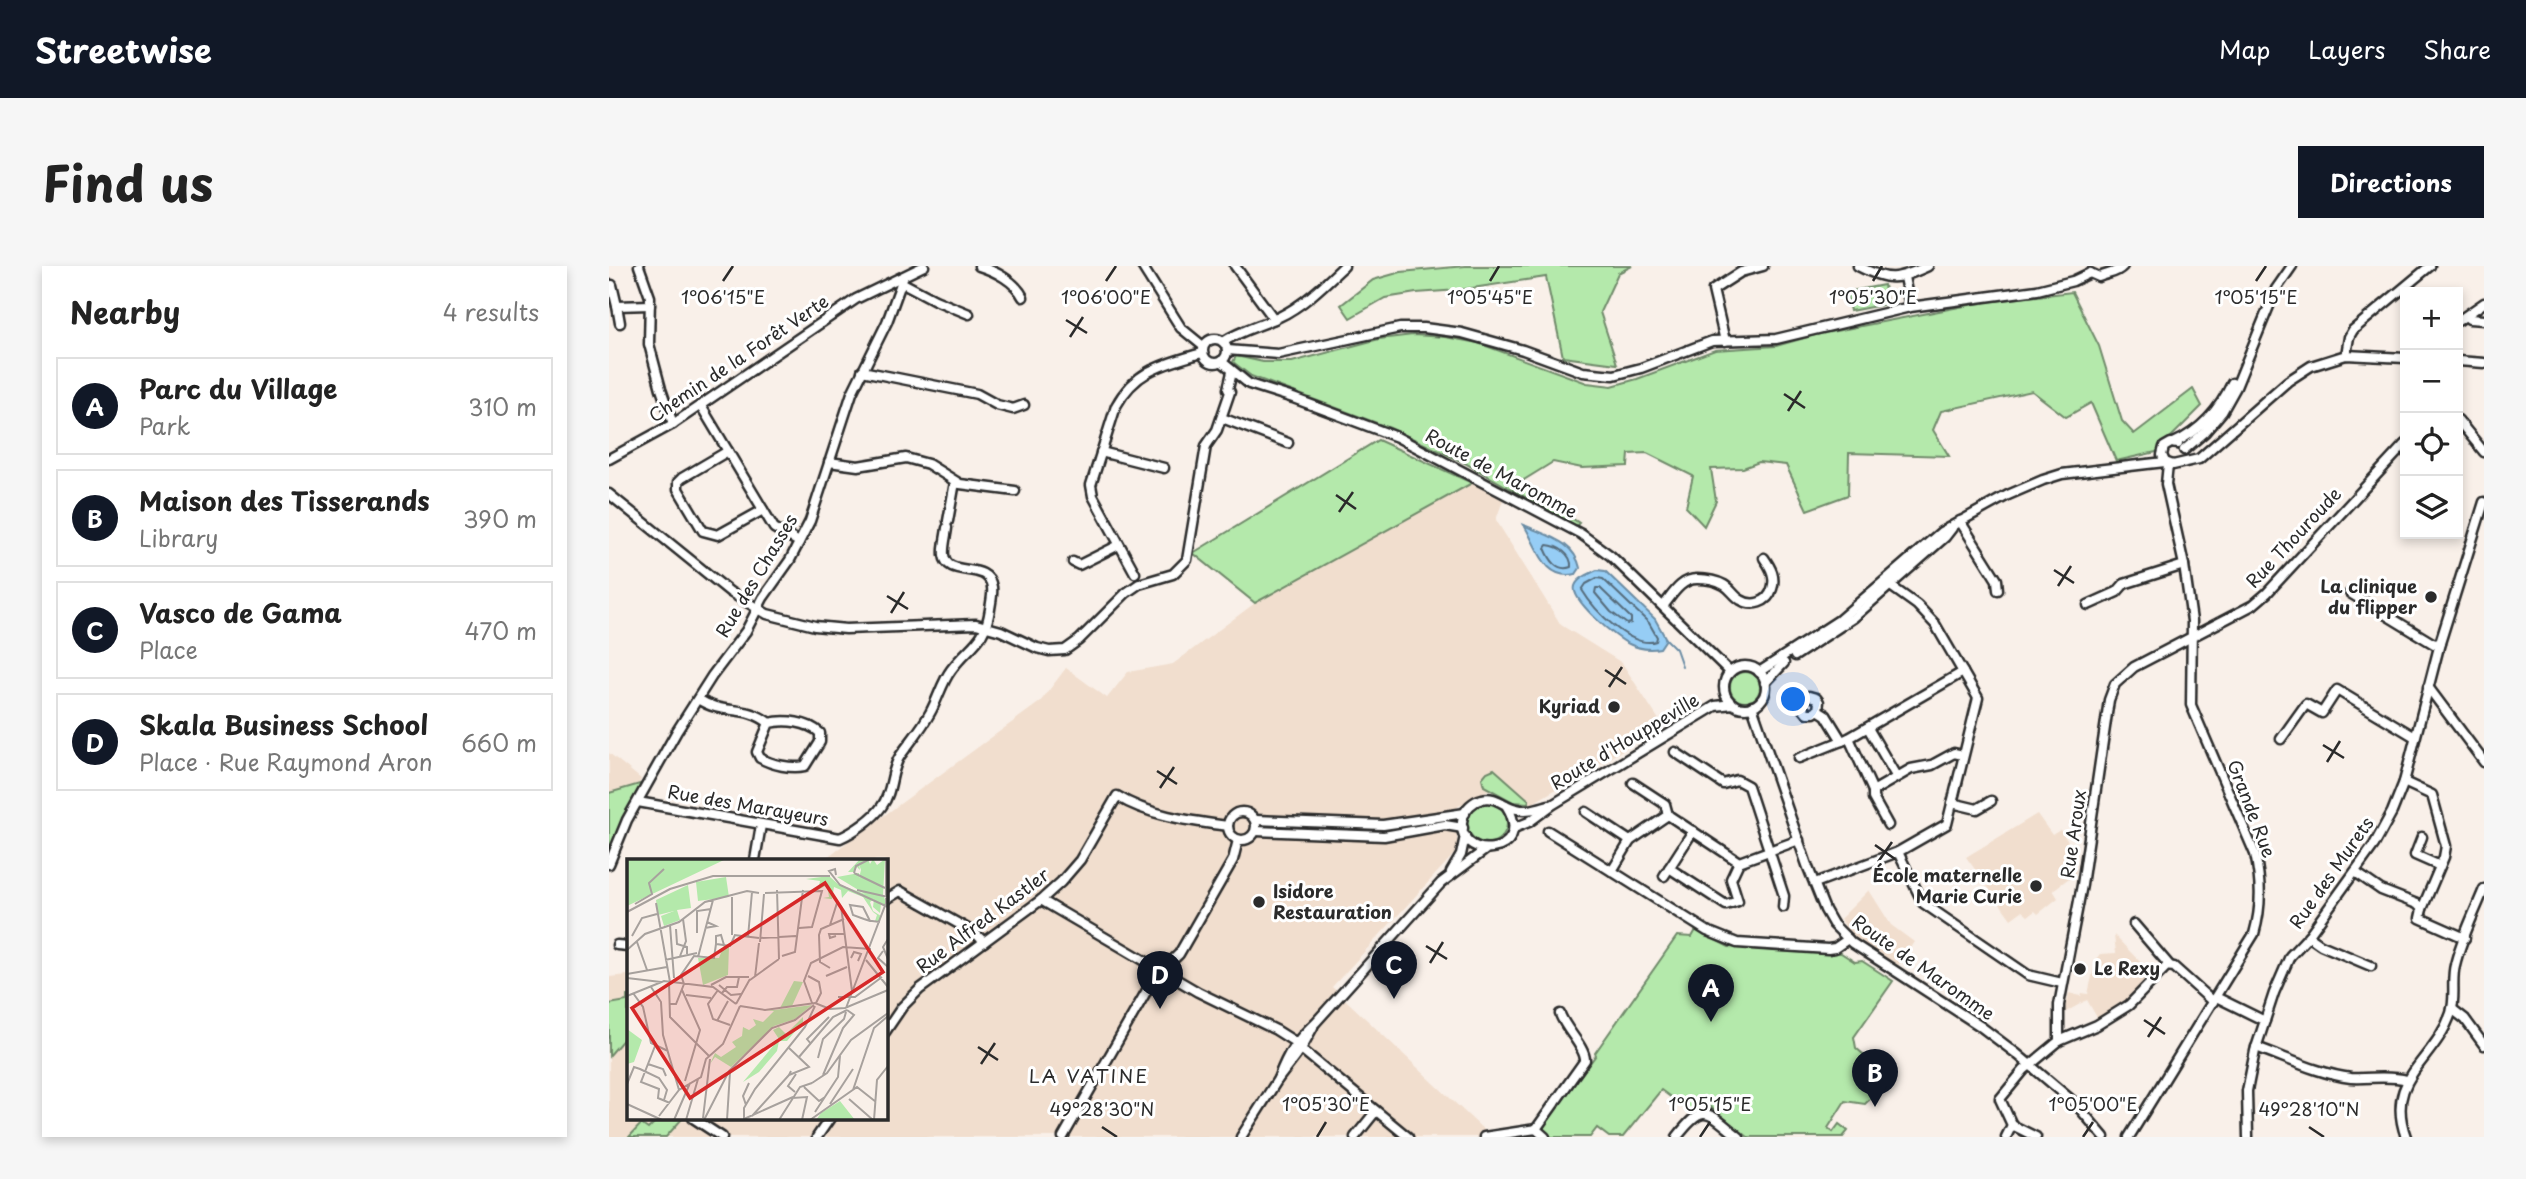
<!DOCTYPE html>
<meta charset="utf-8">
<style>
body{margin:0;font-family:"Playpen Sans",sans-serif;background:#f6f6f6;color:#222}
.controls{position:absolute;right:21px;top:21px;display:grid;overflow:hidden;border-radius:0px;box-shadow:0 4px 10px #0003}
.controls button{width:63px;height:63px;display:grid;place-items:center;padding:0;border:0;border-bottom:2px solid #e0e0e0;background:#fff;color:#222;font:35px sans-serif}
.you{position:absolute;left:1185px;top:434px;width:24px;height:24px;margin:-18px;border:5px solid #fff;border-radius:50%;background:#1a73e8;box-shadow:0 0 0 10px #1a73e833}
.badge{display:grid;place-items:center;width:46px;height:46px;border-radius:50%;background:#111827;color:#fff;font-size:23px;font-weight:700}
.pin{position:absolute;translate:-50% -58px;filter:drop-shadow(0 2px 4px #0008)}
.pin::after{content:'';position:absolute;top:37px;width:24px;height:21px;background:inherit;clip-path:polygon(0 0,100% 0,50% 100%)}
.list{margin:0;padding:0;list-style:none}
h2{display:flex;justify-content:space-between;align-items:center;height:91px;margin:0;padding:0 28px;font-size:30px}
h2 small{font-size:23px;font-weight:400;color:#767676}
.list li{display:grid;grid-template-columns:46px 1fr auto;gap:21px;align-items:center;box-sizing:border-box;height:98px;margin:0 14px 14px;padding:0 14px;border:2px solid #e0e0e0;border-radius:0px}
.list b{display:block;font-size:26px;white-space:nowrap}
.list p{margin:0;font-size:23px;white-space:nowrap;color:#767676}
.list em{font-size:23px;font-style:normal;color:#767676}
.icon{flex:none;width:38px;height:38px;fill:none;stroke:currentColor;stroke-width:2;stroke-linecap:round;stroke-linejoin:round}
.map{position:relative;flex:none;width:1875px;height:871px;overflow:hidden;border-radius:0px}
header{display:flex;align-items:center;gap:42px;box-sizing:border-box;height:98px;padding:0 35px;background:#111827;color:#fff}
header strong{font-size:33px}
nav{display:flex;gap:38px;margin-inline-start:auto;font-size:24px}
.intro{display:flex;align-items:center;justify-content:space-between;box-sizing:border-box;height:168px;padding:0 42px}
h1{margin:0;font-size:49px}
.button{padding:18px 32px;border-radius:0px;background:#111827;color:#fff;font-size:24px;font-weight:700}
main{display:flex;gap:42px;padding:0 42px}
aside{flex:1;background:#fff;border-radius:0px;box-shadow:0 4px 10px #0003}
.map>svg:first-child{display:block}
.built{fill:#f1dece}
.green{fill:#b4e9ab;stroke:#708a6b;stroke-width:2}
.water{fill:#96cdf5;stroke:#6b8ca4;stroke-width:2}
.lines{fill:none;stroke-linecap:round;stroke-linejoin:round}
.shore{stroke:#566c7c;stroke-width:2}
.stream{stroke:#6b8ca4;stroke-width:2}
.minor-casing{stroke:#2b2b2b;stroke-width:13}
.minor{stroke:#fff;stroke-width:8}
.ticks{fill:none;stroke:#2b2b2b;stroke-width:2.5}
.poi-dot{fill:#2b2b2b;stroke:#fff;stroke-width:2.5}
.labels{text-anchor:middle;stroke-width:6;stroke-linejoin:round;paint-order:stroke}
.street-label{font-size:18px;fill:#2b2b2b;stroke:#fff}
.poi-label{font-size:18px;font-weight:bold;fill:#2b2b2b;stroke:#fff;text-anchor:end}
.neighbourhood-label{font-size:19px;letter-spacing:2px;fill:#2b2b2b;stroke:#fff}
.inset-road{fill:none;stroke:#a7a19d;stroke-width:2}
.view{fill:#d62828;fill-opacity:0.15;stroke:#d62828;stroke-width:3.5}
.inset-edge{fill:none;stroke:#2b2b2b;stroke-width:3.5}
.ticks-label{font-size:18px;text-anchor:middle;fill:#2b2b2b;stroke:#fff;stroke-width:6;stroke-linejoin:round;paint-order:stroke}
</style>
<header>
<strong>Streetwise</strong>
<nav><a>Map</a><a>Layers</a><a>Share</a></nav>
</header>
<div class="intro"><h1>Find us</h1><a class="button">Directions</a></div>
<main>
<aside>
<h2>Nearby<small>4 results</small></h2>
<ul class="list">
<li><span class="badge">A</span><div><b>Parc du Village</b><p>Park</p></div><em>310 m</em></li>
<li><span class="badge">B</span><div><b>Maison des Tisserands</b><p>Library</p></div><em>390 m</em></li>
<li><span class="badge">C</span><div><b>Vasco de Gama</b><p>Place</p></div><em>470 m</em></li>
<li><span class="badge">D</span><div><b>Skala Business School</b><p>Place · Rue Raymond Aron</p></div><em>660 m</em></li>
</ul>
</aside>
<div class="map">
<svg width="1875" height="871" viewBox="0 0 1875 871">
<rect width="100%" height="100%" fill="#f9f0e9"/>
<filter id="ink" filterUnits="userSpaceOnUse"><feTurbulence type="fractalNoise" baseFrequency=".0143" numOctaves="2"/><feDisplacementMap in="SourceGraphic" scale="14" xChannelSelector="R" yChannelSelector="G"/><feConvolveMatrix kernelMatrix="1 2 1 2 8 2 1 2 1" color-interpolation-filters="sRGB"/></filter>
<g filter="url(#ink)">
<g class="built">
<path d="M863 217 894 234 887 254 952 359 1013 397 1054 460 924 537 904 536 890 526 879 524 848 541V585L723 721 877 866V871H0V711L19 709V852H276V594H214L431 436 457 402 498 432 519 406 564 398 646 337Z"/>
<path d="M0 487 32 513 0 593Z"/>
<path d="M1428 548 1443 569 1451 564 1469 590 1465 593 1467 597V607L1444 624 1449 632 1429 648 1426 645 1419 650 1413 645 1402 653 1357 591Z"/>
<path d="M1260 624 1282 659 1305 676 1288 701 1244 671 1231 653Z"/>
<path d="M1505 669 1534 699 1539 709 1535 712 1536 714 1523 729 1524 732 1490 755 1478 734 1455 747 1453 739 1458 737 1460 727 1472 730 1473 727 1479 728 1487 693 1491 688 1507 687Z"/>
</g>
<g class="green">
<path d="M856 0H1023L1009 7 991 46 1008 98 954 91 937 11 850 24 807 27 776 32 741 52 732 39 764 14 792 6Z"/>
<path d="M1275 19 1278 38 1241 45 1237 26Z"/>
<path d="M1463 26 1490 80 1513 155 1525 168 1584 123 1593 140 1547 186 1507 195 1482 137 1457 151 1423 125 1332 145 1324 164 1340 190 1240 187 1239 229 1198 244 1177 199 1150 196 1134 202 1102 203 1107 235 1095 260 1077 241 1084 210 1038 187 1020 188 1019 200 973 202 944 196 910 217 970 257 967 260 854 196 781 162 642 110 624 96 627 90 654 96H683L770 73 804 69 836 71 869 77 978 117 1003 120 1028 113 1106 84 1167 80 1206 69 1376 36Z"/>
<path d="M769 174 863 217 646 337 584 287Z"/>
<circle cx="1136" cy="421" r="15"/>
<path d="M885 503 920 534 919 537 904 536 875 520 873 512 878 506Z"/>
<path d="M34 517 0 589V527Z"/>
<circle cx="878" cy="557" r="20"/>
<path d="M1087 664 1120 681 1168 685 1232 687 1246 696 1253 695 1284 715 1245 771 1247 782 1275 806 1261 827 1265 829 1256 838 1236 835 1219 862 1224 866 1230 858 1239 865 1234 871H1139L1092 834 1082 846 1052 824 1014 871H1000L988 862 981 871H942L932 863 987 789 986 787 1068 670 1083 671Z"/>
<path d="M18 730H19V768L0 790V738L18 735Z"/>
<path d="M50 852 73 853 57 871H20L32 858 39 863Z"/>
</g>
<g class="water">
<path d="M915 259C938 270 965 275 971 302L967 308C935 315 929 282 915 259Z"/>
<path d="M988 304 996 305 1046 353 1057 373 1051 382C1040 384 1030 383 1020 378 1008 373 961 334 966 320 969 312 980 308 988 304Z"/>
</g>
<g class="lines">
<g class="shore">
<path d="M938 279C949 280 963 288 962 301 948 306 941 294 936 282Z"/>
<path d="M988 312 994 313 1040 357 1048 371 1047 375C1022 383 985 344 973 324L977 318Z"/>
<path d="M987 322H991L1022 352V357L1018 358 1002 346 986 327Z"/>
</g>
<path class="stream" d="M1056 372 1067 383 1073 400"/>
<defs>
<g id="minor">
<path d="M30 0 41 31 40 78 52 123 64 158"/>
<path d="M370 0C386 5 406 15 414 31"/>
<path d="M533 0 572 62 594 80"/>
<path d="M626 0 665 53"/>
<path d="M1249 0C1280 16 1288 14 1319 0"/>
<path d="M1481 7 1490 11C1498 7 1507 8 1514 0"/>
<path d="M1295 11 1301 41"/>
<path d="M292 16 326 34 360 48"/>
<path d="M3 19 8 40 41 39"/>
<path d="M8 40 11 57"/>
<path d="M1857 50 1860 53 1875 54"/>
<path d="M1849 55 1875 37"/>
<circle cx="606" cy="85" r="12"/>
<path d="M1116 75 1104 24 1132 6 1154 0"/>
<path d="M614 76C632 64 651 60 670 51 695 39 715 19 735 0"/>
<path d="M618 84 669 88 791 62H815L853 67 914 84 974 106 1005 109 1032 102 1103 75 1167 73 1301 41 1428 24 1464 15 1481 7"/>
<path d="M1737 89 1740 71 1744 64 1821 0"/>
<path d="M612 95 640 118 684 132 788 171 972 268 1002 290 1121 406"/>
<path d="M1849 95 1875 97"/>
<path d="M253 105 368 128 388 139 404 143 415 139"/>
<path d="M92 140 165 262 190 276"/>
<path d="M613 152 679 177"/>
<path d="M1849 154 1875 186"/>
<path d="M1565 177C1591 165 1611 143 1623 117"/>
<path d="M1575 184 1596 166 1613 146 1627 121 1667 23 1683 0"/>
<path d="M119 185 73 212 69 216V223L94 265 109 269 154 244"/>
<path d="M492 186 555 202"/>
<path d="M0 193 64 158 247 33 315 0"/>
<path d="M220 196 249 200 297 192 319 198 351 218 406 225"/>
<path d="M1556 196 1553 189 1555 181 1562 177 1569 178"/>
<path d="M0 228 121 326 158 348 206 360 237 363 367 358 392 365 428 382 440 385 456 384 470 374 517 327 530 318 564 308 578 294 597 180 608 164 621 126 619 123 623 106"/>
<path d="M339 255 346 216"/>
<path d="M1351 255 1388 314 1389 324"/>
<path d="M464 296 470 299 510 279"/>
<path d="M526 307 484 230 482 219 507 140C527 103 556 98 593 87"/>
<path d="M1741 327 1825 378 1831 377"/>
<path d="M1055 339C1064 328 1072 313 1088 313 1097 313 1108 315 1115 319 1122 323 1125 330 1132 334 1143 341 1159 337 1163 323 1167 311 1162 302 1155 292"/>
<path d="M1479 339 1508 326 1515 318 1575 299"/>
<path d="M1186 390 1244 352 1336 271 1343 262"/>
<circle cx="1136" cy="421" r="21"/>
<path d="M1150 406 1230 354 1332 266 1399 229 1434 214 1453 208 1538 198 1556 196 1564 199 1590 193 1679 115 1702 100 1737 89 1796 92"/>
<path d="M1156 417 1175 397"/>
<path d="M1819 421 1875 496"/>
<path d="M89 433C114 450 136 438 160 457L148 486 151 492C163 499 183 503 196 500L211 476V467C199 456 177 453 160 457"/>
<path d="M1143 440 1198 599 1216 644 1224 658 1243 677 1371 760 1408 788 1466 837 1495 871"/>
<path d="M1209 444 1205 447H1198L1193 441V435L1200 430 1207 432 1210 436 1209 444 1217 449 1233 475"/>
<path d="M1259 462 1287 510"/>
<path d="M1240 472 1264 525"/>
<path d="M1672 473 1697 438 1713 447 1728 424 1806 471"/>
<path d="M1066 486 1114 518 1128 514 1139 520 1175 630 1174 641"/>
<path d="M1190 492 1240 472 1354 406"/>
<path d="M1795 516 1823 529 1837 580 1835 591 1813 643"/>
<path d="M1024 517 1056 538 1059 549"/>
<path d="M29 536 231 572C245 566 265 552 273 540 284 525 281 506 291 490 301 476 313 462 321 447 329 433 333 416 342 404 361 378 376 378 381 343 382 336 384 328 383 321 379 294 338 313 335 289 334 281 337 271 338 262"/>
<path d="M1343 537 1368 543 1382 535"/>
<path d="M897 539C930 591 842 598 854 551 856 543 864 535 873 533 887 529 895 541 908 543 919 546 929 542 940 539"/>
<circle cx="633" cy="560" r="14"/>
<path d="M977 546 1021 575"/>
<path d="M647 554 774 559 856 547"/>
<path d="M1279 559 1264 532V525L1302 503 1323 499 1345 487 1354 489"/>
<path d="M905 562 920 556 943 539 1106 440 1124 438"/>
<path d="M647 565 775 570 836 559 854 562"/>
<path d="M939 565 1098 665 1128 677 1219 683 1226 682 1239 673"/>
<path d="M1813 571 1806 589 1831 600"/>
<path d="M1289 586 1314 637 1419 709 1453 717"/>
<path d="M146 594 152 559"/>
<path d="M0 598 18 554 68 465 103 410 137 365 154 332 181 294 201 255 243 127 278 56 294 12"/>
<path d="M1060 602 1117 639 1129 635 1122 613 1130 596"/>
<path d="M1003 605 1021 575 1059 549 1130 596 1190 574"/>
<path d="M842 606 852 589 856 570"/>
<path d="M1746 606 1772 624 1808 638 1813 643 1811 652 1856 672"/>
<path d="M1055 610 1084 565"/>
<path d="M1206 617 1289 586 1338 558 1369 432 1326 358 1308 339 1276 316"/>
<path d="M276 634 291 625 366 667 375 676"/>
<path d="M432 634 589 726 667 764 686 776"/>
<path d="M1525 658 1561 700"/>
<path d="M1699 670 1712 679 1762 700"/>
<path d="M8 679 19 680"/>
<path d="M1607 731 1656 755"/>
<path d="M1843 743 1856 753 1875 779"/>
<path d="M276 766 293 741 311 723 432 634 452 616 471 594 508 530C540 550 582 555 619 560"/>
<path d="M1450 775V739L1473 619 1500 434 1506 418 1525 401 1644 339 1658 327 1796 178"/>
<path d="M1647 781C1678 792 1710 808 1742 812 1761 813 1780 809 1798 814"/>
<path d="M692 783 799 871"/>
<path d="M669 813C679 786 687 775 707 756L832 617 876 584"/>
<path d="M84 852 113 871"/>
<path d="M1403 859 1427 871"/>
<path d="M927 863 976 794C976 781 957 764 951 748"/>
<path d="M208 871 221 852"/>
<path d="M454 871 545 712 570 688 589 655 624 594 629 574"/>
<path d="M632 871 669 813 692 783 704 761"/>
<path d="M746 871 767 845"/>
<path d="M875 871 927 863 936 871"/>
<path d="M1068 871C1096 835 1098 846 1130 871"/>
<path d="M1397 871 1403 859 1391 833 1415 804 1450 775 1488 759 1520 739 1558 700 1565 701 1604 736"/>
<path d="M1520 871 1645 668C1653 640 1652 616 1646 588L1582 439 1583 355 1575 299 1557 218 1559 198"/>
<path d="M1639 871 1638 825 1646 785 1665 727 1681 690 1698 672 1765 579 1783 546 1795 516 1831 377 1875 236"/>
<path d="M1797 871C1775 811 1825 797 1842 747 1847 732 1842 714 1846 699 1852 673 1865 648 1875 623"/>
</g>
</defs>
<use href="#minor" class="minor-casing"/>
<use href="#minor" class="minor"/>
</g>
</g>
<path class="ticks" d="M114 15 124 0M497 15 507 0M881 15 890 0M1264 15 1273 0M1647 15 1657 0M457 54 478 67M461 71 474 51M1175 128 1196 142M1179 145 1192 125M727 229 747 243M730 246 744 226M1445 304 1465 317M1449 320 1462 300M278 330 299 343M282 347 295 326M996 404 1017 418M1000 421 1013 401M1714 479 1735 492M1718 496 1731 475M548 505 568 518M551 522 565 501M1266 579 1286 593M1269 596 1283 576M817 680 838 693M821 697 834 676M1535 754 1556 768M1539 771 1552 751M369 781 389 794M372 798 386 777M493 861 508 871M1700 861 1715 871M708 871 717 856M1091 871 1101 856M1474 871 1484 856"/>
<g class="poi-dot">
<circle cx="1822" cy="331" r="7"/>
<circle cx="1005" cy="441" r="7"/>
<circle cx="1427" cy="620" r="7"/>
<circle cx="650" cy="636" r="7"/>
<circle cx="1471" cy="703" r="7"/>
</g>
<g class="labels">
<g class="street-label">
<text transform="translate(130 93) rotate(-34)" y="6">Chemin de la Forêt Verte</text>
<text transform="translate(892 208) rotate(28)" y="6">Route de Maromme</text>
<text transform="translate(1685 272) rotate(-47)" y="6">Rue Thouroude</text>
<text transform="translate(148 310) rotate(-59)" y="6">Rue des Chasses</text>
<text transform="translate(1016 476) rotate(-31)" y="6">Route d'Houppeville</text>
<text transform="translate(139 540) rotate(10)" y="6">Rue des Marayeurs</text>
<text transform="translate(1642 543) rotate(69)" y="6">Grande Rue</text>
<text transform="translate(1465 568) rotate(-82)" y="6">Rue Aroux</text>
<text transform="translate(1723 607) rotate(-55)" y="6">Rue des Murets</text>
<text transform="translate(374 655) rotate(-37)" y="6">Rue Alfred Kastler</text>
<text transform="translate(1314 702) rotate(35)" y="6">Route de Maromme</text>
</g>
<g class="poi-label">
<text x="1808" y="327">La clinique<tspan x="1808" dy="21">du flipper</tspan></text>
<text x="991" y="447">Kyriad</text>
<text x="1413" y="616">École maternelle<tspan x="1413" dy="21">Marie Curie</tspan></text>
<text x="664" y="632" text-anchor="start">Isidore<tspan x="664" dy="21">Restauration</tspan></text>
<text x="1485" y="709" text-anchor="start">Le Rexy</text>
</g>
<g class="neighbourhood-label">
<text x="480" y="817">LA VATINE</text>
</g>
</g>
<g transform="translate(18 593)">
<rect width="261" height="261" fill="#f9f0e9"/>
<path d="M0 0H99L0 47ZM233 0H241L243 5 246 0 250 6 258 0 256 36 261 48 254 44 253 54 246 48 247 40 243 43 246 52 254 57 252 62H248L250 56 246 53 236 38 221 32 215 39 214 31 207 28 205 40H204L196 39 202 38 200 26 191 31 193 22 179 20 202 17 211 25 238 35 210 18 232 14V19L234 11 232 5 233 11 230 8 227 13H221ZM99 18 102 38 71 42 69 23ZM61 26 64 49 50 51 53 61 37 67 34 57 47 52 31 56 29 41ZM97 86 102 87 101 116 76 126 71 99H92ZM167 122 176 123 165 147 153 149ZM185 146 168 160 147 167 104 208 88 198 83 205 88 194 94 198 109 188 105 183 115 177 116 168 122 171 129 166 126 160 136 163 147 152H139ZM176 158V163L160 182H152L150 192 132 213 116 223 152 180 146 171 152 168 159 175ZM0 170 15 181 7 203 0 205ZM213 242 228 261H189L194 254Z" fill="#b4e9ab"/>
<path class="inset-road" d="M227 14 258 29M227 14 229 7 243 0M209 16 208 10 202 12 213 26 261 48M150 31 152 100M230 31 261 38M138 34 195 32 185 68 172 69M105 38V76M29 44 43 123M8 45 25 35 22 24 37 10M214 47 225 132M0 53 43 30 86 17H203M243 62 236 48 223 46 226 56 237 60 243 62H245L253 63M43 66 47 119M203 66 210 44M78 69 89 67 80 63M49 70 50 85 60 88V95M70 74V52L84 50M107 76 132 79M5 77 15 59 30 55M209 77 203 79 202 75H218M121 78 125 33M133 79 169 77M261 80 256 88 261 100M10 83 20 111M133 83 137 35M89 85V77L94 76 97 86M0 91 18 75 52 63 78 43 120 32 132 34M256 92 251 99 261 108M53 97 59 82 56 60M155 97 168 93 176 31M71 98 86 41M224 99 227 93 234 95 231 102M38 101 70 94M239 101 261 128M203 109 193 103 192 76 194 70 217 60M0 115 40 108M181 117 192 123 194 134 189 144M199 117 220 108M128 118 132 84M0 119 34 123M123 121 152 100M42 123 43 158 82 197M84 126 99 118H122M92 126 104 136 114 135M24 128 34 143 36 176 52 231M55 131 73 171 58 222M91 131 81 145 86 160 103 166M6 134 16 148 24 184 41 192M95 134 100 128H110L112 118M59 136 84 139M0 137 37 122 86 128 109 145M211 138H228L255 118M185 144 177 122 184 104 216 88 244 90M42 145H49L57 125 54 116 67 97 87 99 89 85 103 87 108 76M109 145 123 120M113 147 138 151 188 144 203 150 218 149 261 131M219 149 259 44V0M90 162 101 142M184 185 180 180 202 158M28 187 14 223 32 230 31 239 43 244M162 189 182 208 162 216 164 212M172 198 206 158 220 151M191 199 196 180 217 160 219 153M21 205 36 210 39 217M196 216 216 169 227 156 220 151M185 224 200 214 224 181 261 154M0 225 7 208 13 210 32 219 40 231 37 241M177 228 192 242 198 238M226 231 247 169 261 157M168 233 161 227 169 215M165 239 180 238 175 261M222 240 246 261M0 245 35 261M203 245 226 210M119 246 116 237 122 224M188 253 211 218 213 197M32 257 52 231 74 218 79 200 96 185 113 147M125 257 162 216M76 259 83 200M117 260 166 238M47 261 63 224M59 261 71 220M77 261 102 212 145 169 168 161 187 146M100 261 103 213M117 261V249L128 230 178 168 188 147M152 261 173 228 185 224M183 261 230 228 249 243M247 261 250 221 261 207"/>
<path class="view" d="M198 24 256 113 63 239 5 149Z"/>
<rect width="261" height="261" class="inset-edge"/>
</g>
<g class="ticks-label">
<text x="497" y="38">1°06'00"E</text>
<text x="114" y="38">1°06'15"E</text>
<text x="881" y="38">1°05'45"E</text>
<text x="1264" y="38">1°05'30"E</text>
<text x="1647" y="38">1°05'15"E</text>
<text x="717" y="845">1°05'30"E</text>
<text x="1101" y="845">1°05'15"E</text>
<text x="1484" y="845">1°05'00"E</text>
<text x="493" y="850">49°28'30"N</text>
<text x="1700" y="850">49°28'10"N</text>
</g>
</svg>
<div class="controls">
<button>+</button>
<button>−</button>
<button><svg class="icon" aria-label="locate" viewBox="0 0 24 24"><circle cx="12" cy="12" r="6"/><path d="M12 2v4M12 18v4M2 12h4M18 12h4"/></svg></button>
<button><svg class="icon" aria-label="layers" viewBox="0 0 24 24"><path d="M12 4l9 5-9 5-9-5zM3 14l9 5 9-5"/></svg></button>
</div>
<div class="you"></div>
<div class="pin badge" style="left:1102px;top:756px">A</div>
<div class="pin badge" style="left:1266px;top:841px">B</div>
<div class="pin badge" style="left:785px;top:733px">C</div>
<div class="pin badge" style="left:551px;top:743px">D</div>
</div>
</main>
